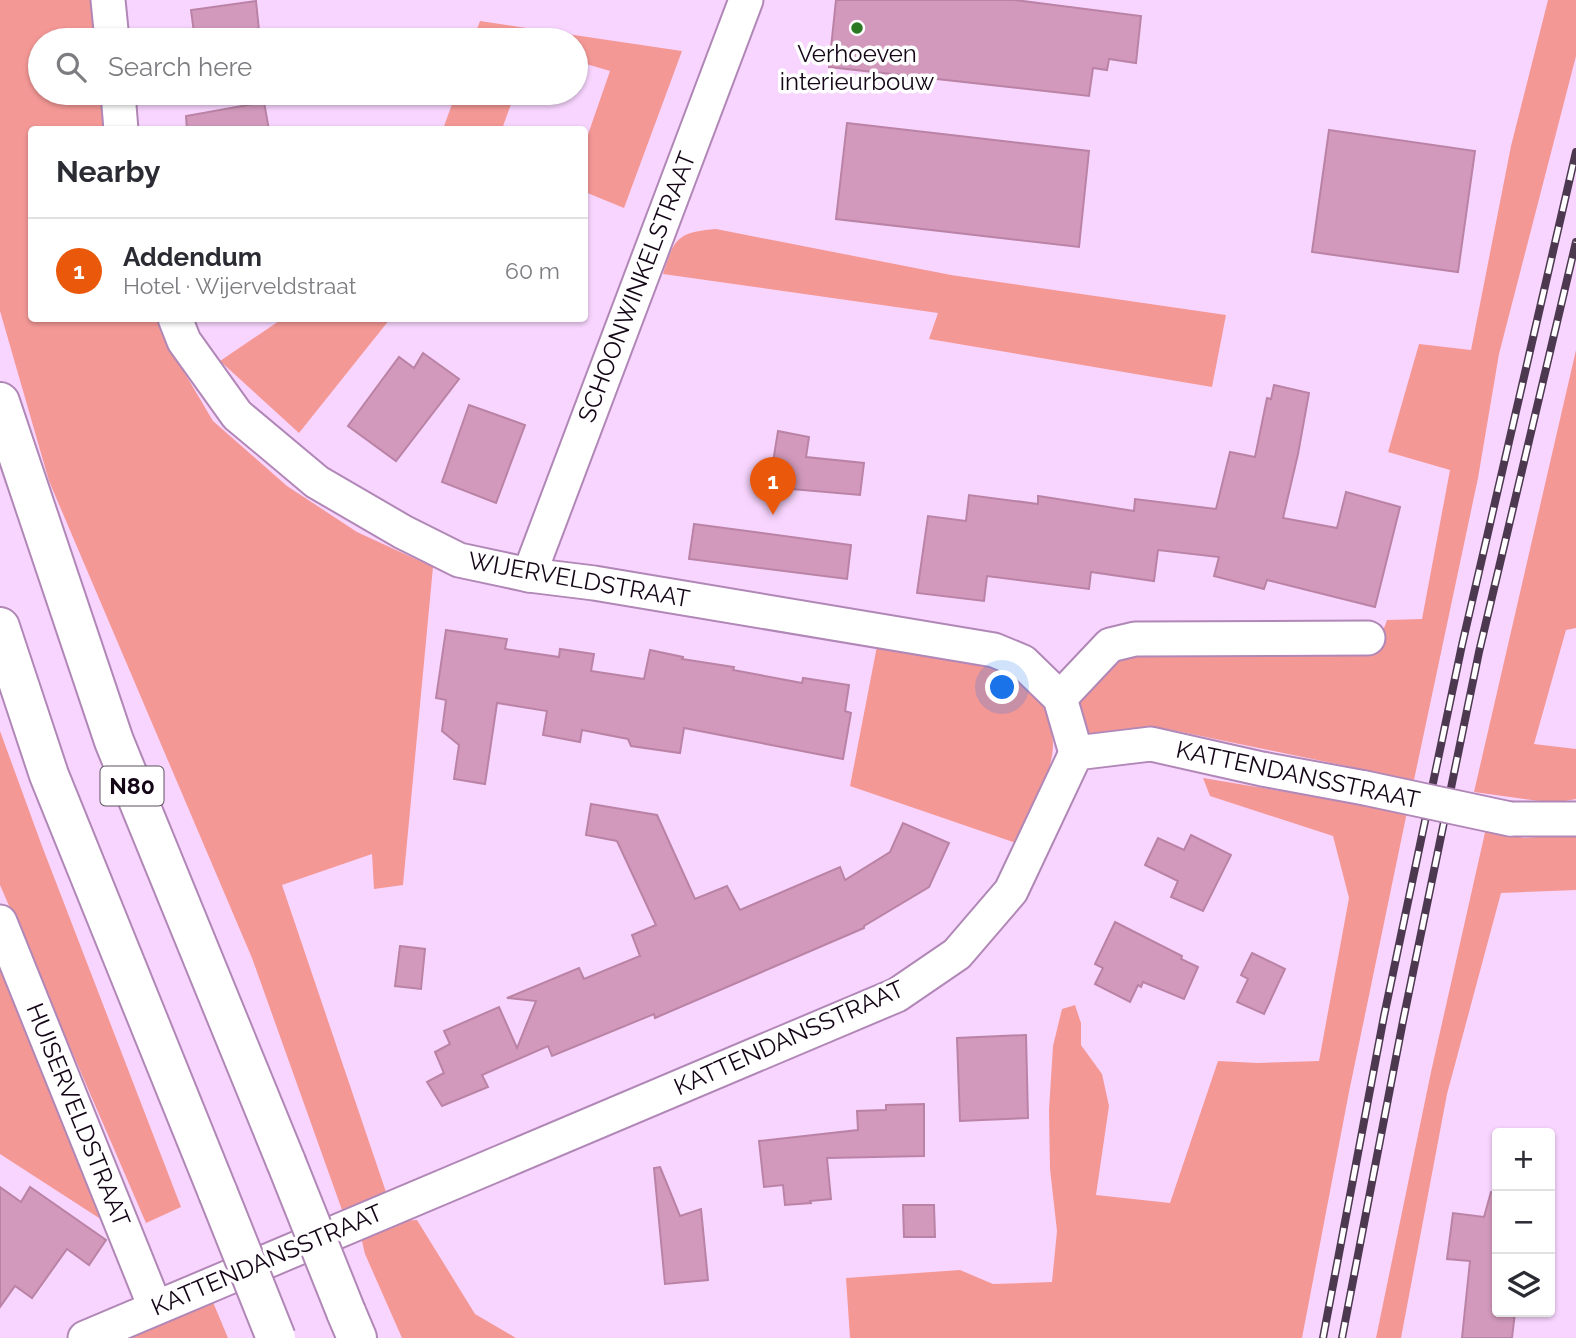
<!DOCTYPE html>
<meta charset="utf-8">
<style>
body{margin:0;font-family:Raleway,sans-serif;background:#f7f7f7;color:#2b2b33}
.controls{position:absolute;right:21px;bottom:21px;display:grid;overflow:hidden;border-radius:7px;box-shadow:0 2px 5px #0004}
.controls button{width:63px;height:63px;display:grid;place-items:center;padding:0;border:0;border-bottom:2px solid #e1e1e2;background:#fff;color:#2b2b33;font:35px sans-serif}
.you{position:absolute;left:1003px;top:688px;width:24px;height:24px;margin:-18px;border:5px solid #fff;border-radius:50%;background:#1a73e8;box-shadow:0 0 0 10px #1a73e833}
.badge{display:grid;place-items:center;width:46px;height:46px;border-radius:50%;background:#ea580c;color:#fff;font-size:23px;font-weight:700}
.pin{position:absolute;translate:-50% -58px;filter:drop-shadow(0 2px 4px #0008)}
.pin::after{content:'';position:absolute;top:37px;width:24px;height:21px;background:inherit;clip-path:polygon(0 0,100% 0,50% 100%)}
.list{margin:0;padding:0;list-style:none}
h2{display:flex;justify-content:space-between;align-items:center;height:91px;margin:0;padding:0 28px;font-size:30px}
h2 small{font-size:23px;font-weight:400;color:#7c7c81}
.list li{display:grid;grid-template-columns:46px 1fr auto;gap:21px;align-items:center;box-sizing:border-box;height:105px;padding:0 28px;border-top:2px solid #e1e1e2}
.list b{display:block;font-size:26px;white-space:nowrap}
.list p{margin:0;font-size:23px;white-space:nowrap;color:#7c7c81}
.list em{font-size:23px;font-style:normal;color:#7c7c81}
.icon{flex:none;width:38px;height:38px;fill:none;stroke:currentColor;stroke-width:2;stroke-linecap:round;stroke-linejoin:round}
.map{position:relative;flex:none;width:1576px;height:1338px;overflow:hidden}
.search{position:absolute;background:#fff;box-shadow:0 2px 5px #0004;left:28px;top:28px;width:560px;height:77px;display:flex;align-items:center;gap:18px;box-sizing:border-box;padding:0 24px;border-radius:38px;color:#7c7c81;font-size:26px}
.panel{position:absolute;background:#fff;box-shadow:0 2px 5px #0004;left:28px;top:126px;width:560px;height:196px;border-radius:7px}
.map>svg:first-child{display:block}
.green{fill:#f49896}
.building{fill:#d299bc;stroke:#ba83a5;stroke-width:2}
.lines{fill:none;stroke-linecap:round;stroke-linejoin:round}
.minor-casing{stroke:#b087b6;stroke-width:37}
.highway-casing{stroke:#b087b6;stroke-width:42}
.minor{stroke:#fff;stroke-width:33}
.highway{stroke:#fff;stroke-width:38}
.rail-casing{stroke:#4c3950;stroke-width:8}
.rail{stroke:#fff;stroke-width:5;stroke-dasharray:16;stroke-linecap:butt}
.minor-bridge-casing{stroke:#b087b6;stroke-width:37;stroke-linecap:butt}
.highway-bridge-casing{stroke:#b087b6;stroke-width:42;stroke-linecap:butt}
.minor-bridge{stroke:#fff;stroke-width:33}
.highway-bridge{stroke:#fff;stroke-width:38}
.poi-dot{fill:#2a7922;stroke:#fff;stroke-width:2.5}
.labels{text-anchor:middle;stroke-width:7;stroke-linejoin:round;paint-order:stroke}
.shield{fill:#fff;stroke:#5a515d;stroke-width:2}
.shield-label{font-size:23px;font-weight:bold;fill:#140617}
.poi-label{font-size:24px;fill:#140617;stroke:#fff}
.street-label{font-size:24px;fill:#140617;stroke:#fff}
</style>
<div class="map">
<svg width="1576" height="1338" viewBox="0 0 1576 1338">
<rect width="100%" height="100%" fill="#f8d5fe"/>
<g class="green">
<path d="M0 0H93L97 40H40V93H102L105 129 32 130V318L159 319 177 360 213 421 287 486 357 532 433 567 403 885 374 889 372 854 282 885 386 1192 342 1210 252 958 49 481 0 311Z"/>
<path d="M1548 0H1576V56L1499 354 1478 478 1414 780 1167 729 1119 731 1093 737 1085 730 1075 700 1124 652 1375 653 1387 620 1422 619 1450 470 1388 452 1419 344 1471 350 1511 146Z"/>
<path d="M480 21 682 51 624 208 585 192V143L610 71 576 61V40H473Z"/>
<path d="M456 93H515L502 129H443Z"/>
<path d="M716 229 951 275 1226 315 1212 387 929 339 938 313 663 274C674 238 678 232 716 229Z"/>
<path d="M282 319H390L299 433 220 361Z"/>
<path d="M1576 350V628L1566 630 1534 744 1576 749V799L1554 803 1474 792Z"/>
<path d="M877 646C917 652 984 655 1017 675 1037 688 1053 720 1053 744 1053 775 1029 815 1016 843L850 786Z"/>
<path d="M0 731 42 846 181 1207 146 1223 0 885Z"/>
<path d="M1203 778 1407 812 1349 1092 1302 1338H850L846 1278 960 1270 993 1284 1052 1282 1057 1231 1050 1169 1049 1110 1053 1046 1062 1009 1075 1005 1081 1023V1045L1102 1074 1109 1106 1096 1195 1170 1203 1218 1061 1258 1063 1319 1061 1349 898 1333 836 1210 796Z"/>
<path d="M1486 828 1524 838 1576 834V890L1501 893 1447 1094 1401 1338H1376L1431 1072Z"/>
<path d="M0 944 115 1201 99 1218 0 1154Z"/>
<path d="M417 1220 475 1314 516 1338H402L365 1254 361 1237 397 1221Z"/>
<path d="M210 1295 228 1338H116Z"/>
</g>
<g class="building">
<path d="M836 0H1015L1141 16 1136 63 1109 59 1107 70 1093 68 1089 96 829 67Z"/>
<path d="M256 1 260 40H195L191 10Z"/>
<path d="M264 102 269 130H187L186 116Z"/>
<path d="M847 123 1089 151 1079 247 836 219Z"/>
<path d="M1329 130 1475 151 1458 272 1312 252Z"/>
<path d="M423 353 459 379 396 461 348 426 399 357 414 368Z"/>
<path d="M1274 385 1309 393 1298 454 1283 518 1337 528 1346 492 1400 507 1375 607 1267 580 1264 589 1214 576 1219 557 1158 550 1154 581 1091 572 1089 589 987 576 984 601 917 593 928 516 966 521 969 495 1038 504V496L1134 511 1135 499 1216 509 1230 452 1255 457 1267 398 1271 399Z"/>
<path d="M469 405 525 425 496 503 442 482Z"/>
<path d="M778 431 809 437 806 457 864 463 860 495 769 487Z"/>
<path d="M694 524 851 545 847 579 689 559Z"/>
<path d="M446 630 507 639 505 649 559 657 560 649 594 654 591 671 644 679 650 650 683 657 682 659 734 667 733 670 802 683 803 678 849 685 845 711 851 713 843 759 684 728 680 753 631 746 628 739 582 730 580 742 543 735 547 711 497 703 485 784 454 779 459 745 442 731 446 700 436 698Z"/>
<path d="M591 804 657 815 695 899 727 886 740 910 840 867 845 880 890 852 903 823 949 843 929 887 864 926V928L655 1018 654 1014 552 1056 548 1046 482 1075 488 1087 442 1106 427 1082 444 1073 435 1052 450 1044 444 1031 499 1007 517 1048 536 1001 507 998 579 968 584 979 640 956 632 935 656 925 617 841 586 835Z"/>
<path d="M1191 835 1231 855 1203 911 1171 897 1178 881 1145 865 1158 838 1184 850Z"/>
<path d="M1115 922 1182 956 1181 959 1198 967 1184 999 1143 982 1141 987 1138 985 1130 1002 1095 984 1103 968 1095 964Z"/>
<path d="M400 946 425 949 421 989 395 986Z"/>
<path d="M1252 953 1285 969 1264 1014 1237 1002 1248 979 1241 975Z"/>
<path d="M1026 1035 1028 1118 960 1121 957 1038Z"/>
<path d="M924 1104V1156L827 1158 831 1199 810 1201 811 1203 785 1205 783 1185 764 1187 759 1141 858 1130 857 1111 886 1110V1105Z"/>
<path d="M660 1167 680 1216 701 1209 708 1280 665 1284 654 1168Z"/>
<path d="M0 1187 21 1202 30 1187 106 1240 89 1265 67 1249 32 1298 15 1286 0 1307Z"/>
<path d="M1491 1192 1497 1193V1312H1515L1512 1338H1462L1470 1261 1447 1259 1453 1213 1484 1217Z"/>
<path d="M903 1205H934L935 1237H904Z"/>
</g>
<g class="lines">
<defs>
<g id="minor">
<path d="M108 0 112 40"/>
<path d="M118 93 121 130"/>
<path d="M175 318 184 341 237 415 317 482 403 532 459 560 529 575 594 583 994 650 1023 662 1060 698 1076 753"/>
<path d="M529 575 746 0"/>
<path d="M1060 698 1110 645 1135 639 1368 638"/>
<path d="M1510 819H1576"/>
<path d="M0 922 155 1307"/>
<path d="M85 1338 897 995 957 954 1011 891 1076 753 1151 744 1262 769 1365 788"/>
</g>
<g id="highway">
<path d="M0 402 114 741 286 1162"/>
<path d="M0 627 49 775 218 1193"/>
<path d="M346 1312 357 1338"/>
</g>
</defs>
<use href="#minor" class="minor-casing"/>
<use href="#highway" class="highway-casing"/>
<use href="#minor" class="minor"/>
<use href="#highway" class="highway"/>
<defs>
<g id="rail">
<path d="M1323 1338 1384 1016 1462 645 1576 152"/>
<path d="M1342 1338 1403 1021 1479 652 1576 242"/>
</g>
</defs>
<use href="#rail" class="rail-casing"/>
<use href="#rail" class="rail"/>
<defs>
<path id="minor-bridge" d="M1365 788 1510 819"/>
<g id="highway-bridge">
<path d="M286 1162 346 1312"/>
<path d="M218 1193 276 1338"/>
</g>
</defs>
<use href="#minor-bridge" class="minor-bridge-casing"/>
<use href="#highway-bridge" class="highway-bridge-casing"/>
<use href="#minor-bridge" class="minor-bridge"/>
<use href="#highway-bridge" class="highway-bridge"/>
</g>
<circle class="poi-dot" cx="857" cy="28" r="7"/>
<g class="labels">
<rect class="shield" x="100.5" y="766.5" width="63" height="39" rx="5"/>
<g class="shield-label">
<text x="132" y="794">N80</text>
</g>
<g class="poi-label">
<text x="857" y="62">Verhoeven<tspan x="857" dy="28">interieurbouw</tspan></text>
</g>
<g class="street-label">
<text transform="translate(637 287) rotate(-69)" y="8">SCHOONWINKELSTRAAT</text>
<text transform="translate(579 580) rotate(10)" y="8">WIJERVELDSTRAAT</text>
<text transform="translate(1298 775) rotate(12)" y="8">KATTENDANSSTRAAT</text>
<text transform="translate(789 1038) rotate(-24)" y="8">KATTENDANSSTRAAT</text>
<text transform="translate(78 1115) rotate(68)" y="8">HUISERVELDSTRAAT</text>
<text transform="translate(267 1260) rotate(-23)" y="8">KATTENDANSSTRAAT</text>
</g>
</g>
</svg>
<div class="controls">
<button>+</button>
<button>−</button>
<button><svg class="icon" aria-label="layers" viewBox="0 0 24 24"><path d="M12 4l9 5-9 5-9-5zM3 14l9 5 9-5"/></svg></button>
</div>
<div class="you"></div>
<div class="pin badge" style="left:773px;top:515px">1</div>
<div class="search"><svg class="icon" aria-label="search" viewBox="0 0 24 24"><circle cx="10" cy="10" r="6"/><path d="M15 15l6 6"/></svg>Search here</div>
<section class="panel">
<h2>Nearby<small></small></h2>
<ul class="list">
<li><span class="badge">1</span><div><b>Addendum</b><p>Hotel · Wijerveldstraat</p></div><em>60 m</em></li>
</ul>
</section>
</div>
